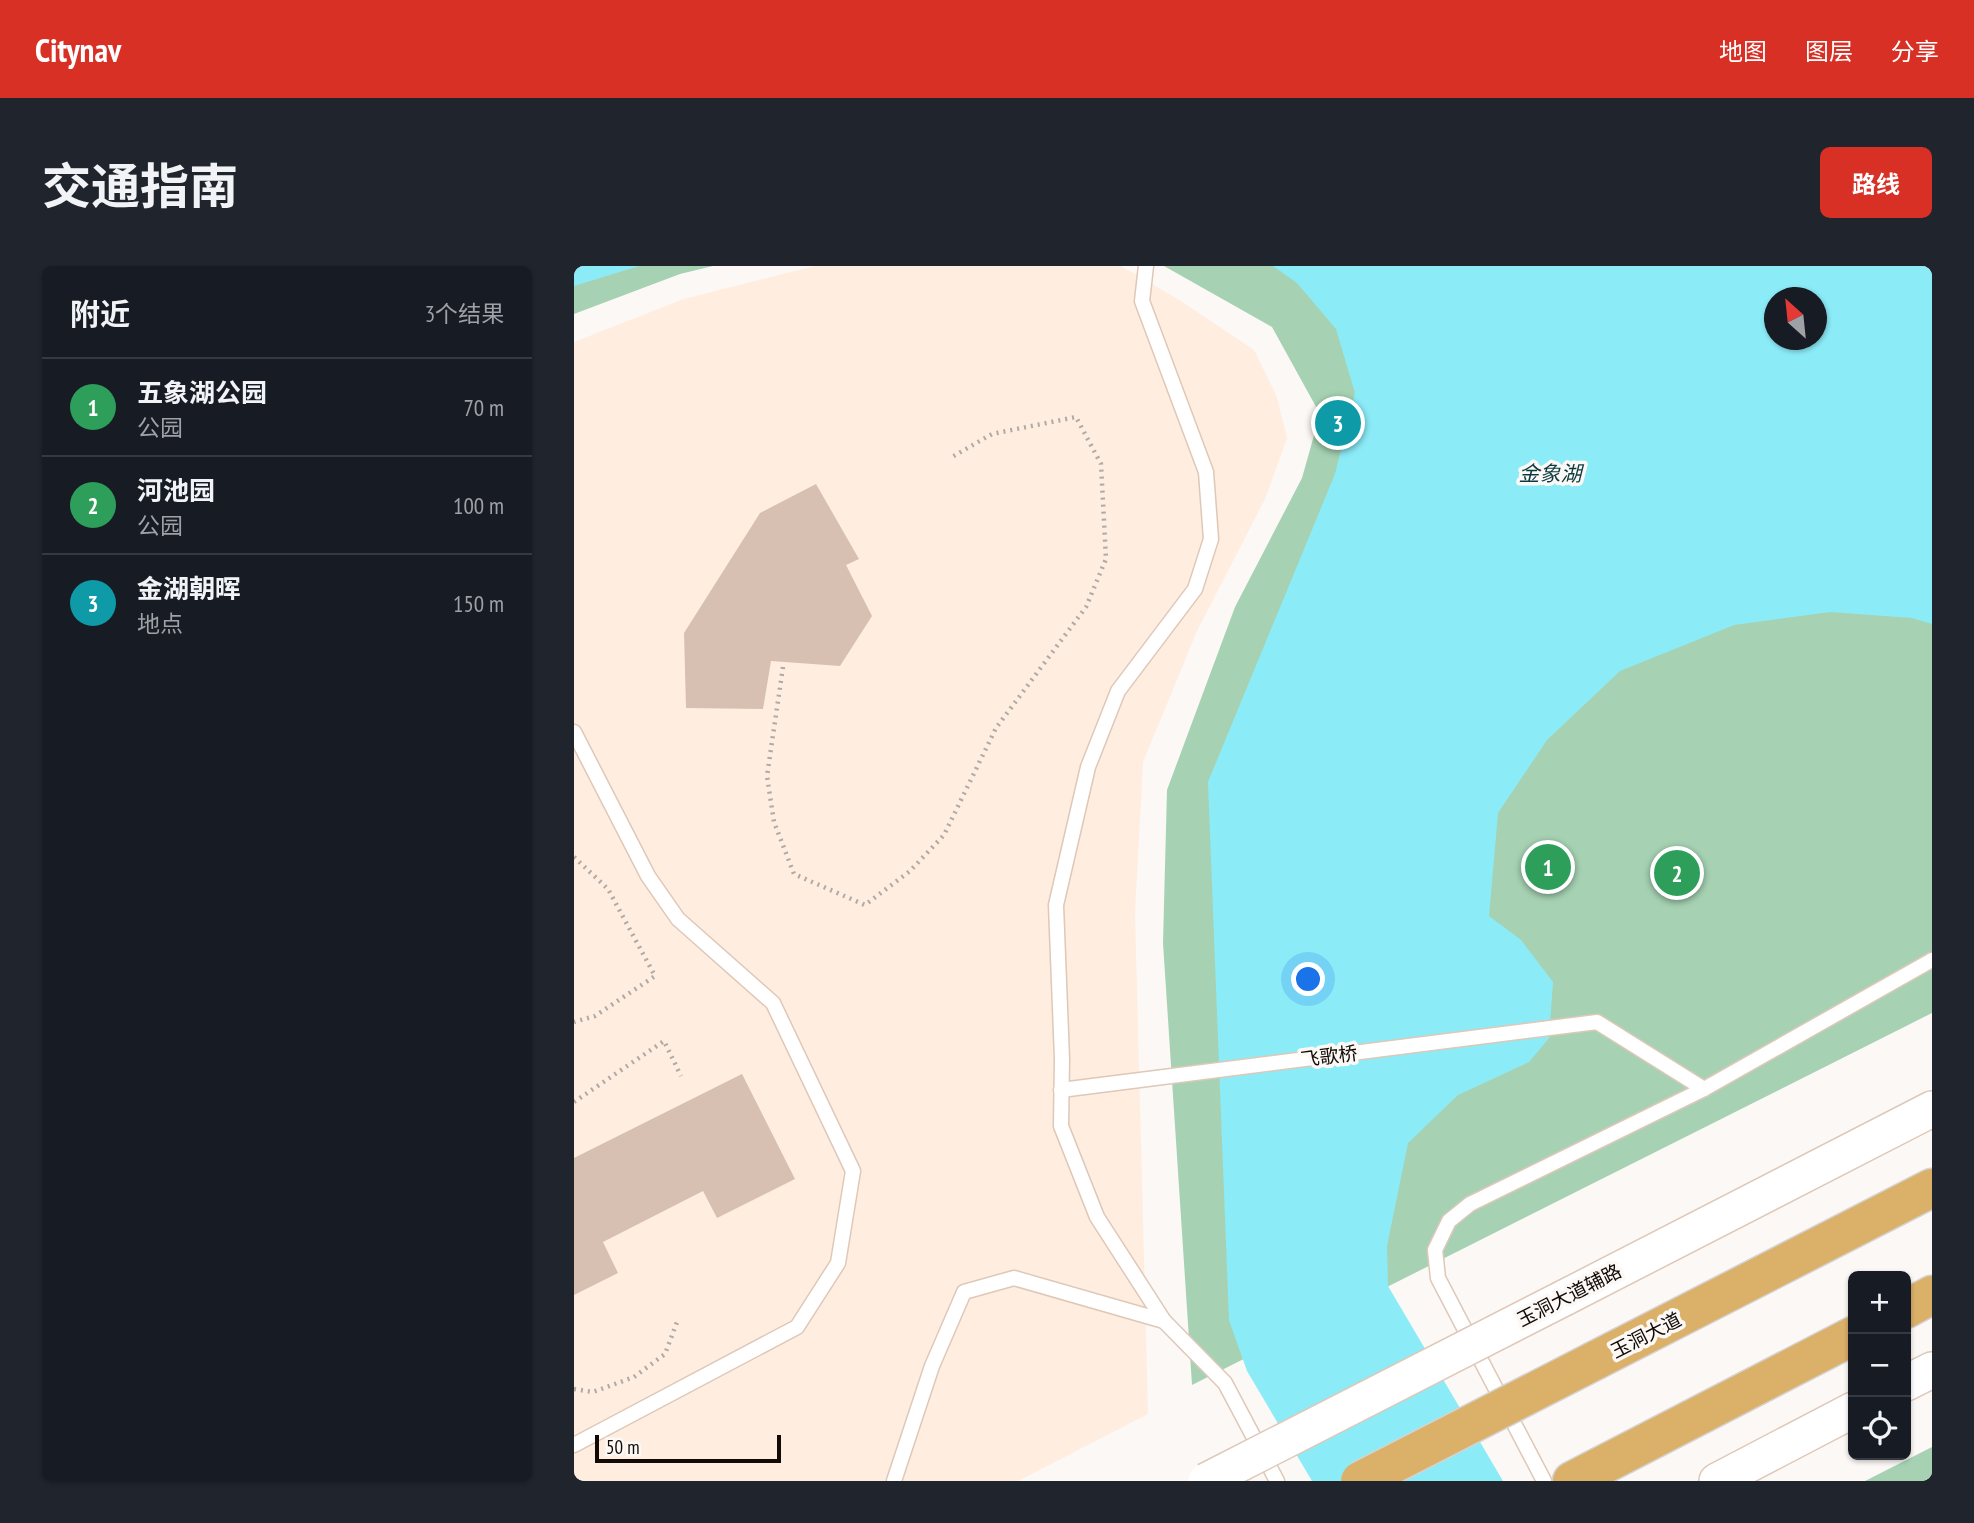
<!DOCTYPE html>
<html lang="zh">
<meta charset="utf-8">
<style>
body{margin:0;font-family:"PT Sans Narrow","Noto Sans SC",sans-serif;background:#20242c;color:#f1f3f6}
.controls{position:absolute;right:21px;bottom:21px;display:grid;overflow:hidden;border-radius:10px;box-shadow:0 2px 5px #0004}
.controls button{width:63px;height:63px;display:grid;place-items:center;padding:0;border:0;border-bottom:2px solid #363941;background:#171b24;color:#f1f3f6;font:35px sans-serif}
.compass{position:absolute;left:1190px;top:21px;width:63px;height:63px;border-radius:50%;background:#171b24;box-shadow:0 2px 5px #0004;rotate:333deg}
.scale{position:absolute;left:21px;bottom:18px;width:186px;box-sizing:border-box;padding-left:7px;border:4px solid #110a05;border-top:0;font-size:19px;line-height:24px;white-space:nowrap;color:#110a05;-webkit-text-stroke:5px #fcf8f5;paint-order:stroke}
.you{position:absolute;left:735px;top:714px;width:24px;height:24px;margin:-18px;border:5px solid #fff;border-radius:50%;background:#1a73e8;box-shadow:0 0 0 10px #1a73e833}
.badge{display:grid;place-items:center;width:46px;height:46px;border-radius:50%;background:#d93025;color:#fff;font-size:23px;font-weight:700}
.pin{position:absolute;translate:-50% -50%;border:4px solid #fff;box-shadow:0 2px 7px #0006}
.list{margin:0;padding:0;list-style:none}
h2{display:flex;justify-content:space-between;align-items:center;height:91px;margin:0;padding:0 28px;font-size:30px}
h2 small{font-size:23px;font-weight:400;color:#9ea1a6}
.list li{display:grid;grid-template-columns:46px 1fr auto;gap:21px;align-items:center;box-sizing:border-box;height:98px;padding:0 28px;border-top:2px solid #363941}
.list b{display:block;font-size:26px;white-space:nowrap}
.list p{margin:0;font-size:23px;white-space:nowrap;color:#9ea1a6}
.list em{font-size:23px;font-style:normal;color:#9ea1a6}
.icon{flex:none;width:38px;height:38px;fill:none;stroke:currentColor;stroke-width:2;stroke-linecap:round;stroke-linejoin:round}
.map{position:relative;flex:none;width:1358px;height:1215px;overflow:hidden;border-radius:10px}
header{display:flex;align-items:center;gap:42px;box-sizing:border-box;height:98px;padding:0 35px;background:#d93025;color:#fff}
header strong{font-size:33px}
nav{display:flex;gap:38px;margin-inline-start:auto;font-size:24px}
.intro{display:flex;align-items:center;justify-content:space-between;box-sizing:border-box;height:168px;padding:0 42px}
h1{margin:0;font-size:49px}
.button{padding:18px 32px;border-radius:10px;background:#d93025;color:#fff;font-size:24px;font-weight:700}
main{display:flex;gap:42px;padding:0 42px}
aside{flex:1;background:#171b24;border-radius:10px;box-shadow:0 2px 5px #0004}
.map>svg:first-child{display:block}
.built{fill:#ffede0}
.green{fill:#a6d2b3;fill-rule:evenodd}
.water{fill:#8becf8;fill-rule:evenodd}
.building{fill:#d7c0b1}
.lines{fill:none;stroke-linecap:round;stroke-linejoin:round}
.service-casing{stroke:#dec8b8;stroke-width:17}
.tertiary-casing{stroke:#dec8b8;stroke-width:38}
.primary-casing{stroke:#d4d3d2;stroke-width:41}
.path{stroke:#afaaa6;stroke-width:4.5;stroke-dasharray:2 5;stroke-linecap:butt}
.service{stroke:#fff;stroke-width:14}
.tertiary{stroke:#fff;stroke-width:35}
.primary{stroke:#dbb16a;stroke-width:38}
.tertiary-bridge-casing{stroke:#dec8b8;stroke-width:38;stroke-linecap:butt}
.primary-bridge-casing{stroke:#d4d3d2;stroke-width:41;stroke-linecap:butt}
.tertiary-bridge{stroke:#fff;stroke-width:35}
.primary-bridge{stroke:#dbb16a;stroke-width:38}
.labels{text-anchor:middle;stroke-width:7;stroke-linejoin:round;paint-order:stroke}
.street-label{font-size:19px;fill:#110a05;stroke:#fcf8f5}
.water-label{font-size:21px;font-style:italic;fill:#0b3b40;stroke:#fcf8f5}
</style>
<header>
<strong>Citynav</strong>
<nav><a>地图</a><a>图层</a><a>分享</a></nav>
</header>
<div class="intro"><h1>交通指南</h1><a class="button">路线</a></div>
<main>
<aside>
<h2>附近<small>3个结果</small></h2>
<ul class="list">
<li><span class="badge" style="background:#2e9e5b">1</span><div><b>五象湖公园</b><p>公园</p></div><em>70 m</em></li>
<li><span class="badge" style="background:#2e9e5b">2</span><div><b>河池园</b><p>公园</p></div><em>100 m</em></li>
<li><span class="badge" style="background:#0f9aa8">3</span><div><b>金湖朝晖</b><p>地点</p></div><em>150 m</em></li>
</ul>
</aside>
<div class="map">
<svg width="1358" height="1215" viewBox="0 0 1358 1215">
<rect width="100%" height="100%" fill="#fcf8f5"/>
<path class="built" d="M241 0H547L607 35 680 84 703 131 713 172 691 233 623 365 569 496 561 647 574 1148 444 1215H0V76L110 33Z"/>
<g class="green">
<path d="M0 0H139L106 8 0 48Z"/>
<path d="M590 0H1358V747L618 1119 589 677 593 524 661 341 728 212 746 148 698 61ZM1200 32H1242V74H1200Z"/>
<path d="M1358 1181V1215H1291Z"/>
</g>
<g class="water">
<path d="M0 0H65L0 20Z"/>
<path d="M699 0H1358V358L1338 352 1256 346 1160 359 1046 405 973 474 924 547 915 650 947 674 979 716 975 772 955 796 884 829 834 877 813 980 814 1020 929 1215H738L673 1105 655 1054 634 516 761 208 781 127 762 63 723 17ZM1200 32H1242V74H1200Z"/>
</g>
<g class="building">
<path d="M242 218 285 293 272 299 298 350 266 400 197 395 189 443 112 442 110 367 186 247Z"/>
<path d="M168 808 221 913 143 952 129 925 29 976 44 1007 0 1029V892Z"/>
</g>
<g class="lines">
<defs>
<g id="service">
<path d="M572 0 568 35 632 206 637 273 621 323 544 425 514 501 482 639 488 793 487 860 523 951 590 1055 651 1117 703 1215"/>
<path d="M0 466 74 610 104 653 199 737 279 905 264 997 223 1061 0 1179"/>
<path d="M487 824 1023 756 1130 823"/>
<path d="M320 1215 358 1100 390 1026 440 1012 590 1055"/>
<path d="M970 1215 864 1012 861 984 875 955 896 938 1130 823 1358 694"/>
</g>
<g id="tertiary">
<path d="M990 1032 1358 843"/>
<path d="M1332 1117 1358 1104"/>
<path d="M1143 1215 1279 1144"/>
</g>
<g id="primary">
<path d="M1332 1043 1358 1029"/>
<path d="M1022 1094 1358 922"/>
<path d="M998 1215 1279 1070"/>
</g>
</defs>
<use href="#service" class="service-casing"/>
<use href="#tertiary" class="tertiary-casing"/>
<use href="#primary" class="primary-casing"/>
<g class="path">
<path d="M209 401 193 510 200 556 220 608 291 639 336 605 370 569 422 462 512 341 532 293 527 198 502 151 418 168 378 191"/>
<path d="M0 591 34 623 81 710 21 750 0 756"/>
<path d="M0 836 90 775 107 810"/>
<path d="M0 1123 19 1126 60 1111 91 1088 103 1056"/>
</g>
<use href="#service" class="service"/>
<use href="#tertiary" class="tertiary"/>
<use href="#primary" class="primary"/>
<defs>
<path id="tertiary-bridge" d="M632 1215 990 1032"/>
<path id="primary-bridge" d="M786 1215 1022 1094"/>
</defs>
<use href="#tertiary-bridge" class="tertiary-bridge-casing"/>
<use href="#primary-bridge" class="primary-bridge-casing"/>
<use href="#tertiary-bridge" class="tertiary-bridge"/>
<use href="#primary-bridge" class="primary-bridge"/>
</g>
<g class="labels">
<g class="street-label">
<text transform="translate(755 790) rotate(-7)" y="7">飞歌桥</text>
<text transform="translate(995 1029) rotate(-27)" y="7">玉洞大道辅路</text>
<text transform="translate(1072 1069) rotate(-27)" y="7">玉洞大道</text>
</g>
<g class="water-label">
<text x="976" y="215">金象湖</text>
</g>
</g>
</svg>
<div class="controls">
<button>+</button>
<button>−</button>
<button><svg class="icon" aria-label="locate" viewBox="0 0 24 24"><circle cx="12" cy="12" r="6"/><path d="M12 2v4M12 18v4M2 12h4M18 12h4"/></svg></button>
</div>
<svg class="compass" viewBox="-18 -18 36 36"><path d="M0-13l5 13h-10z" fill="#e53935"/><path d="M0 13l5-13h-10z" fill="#9ea1a6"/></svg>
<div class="scale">50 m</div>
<div class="you"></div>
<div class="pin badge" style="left:974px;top:601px;background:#2e9e5b">1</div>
<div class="pin badge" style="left:1103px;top:607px;background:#2e9e5b">2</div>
<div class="pin badge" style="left:764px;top:157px;background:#0f9aa8">3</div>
</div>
</main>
